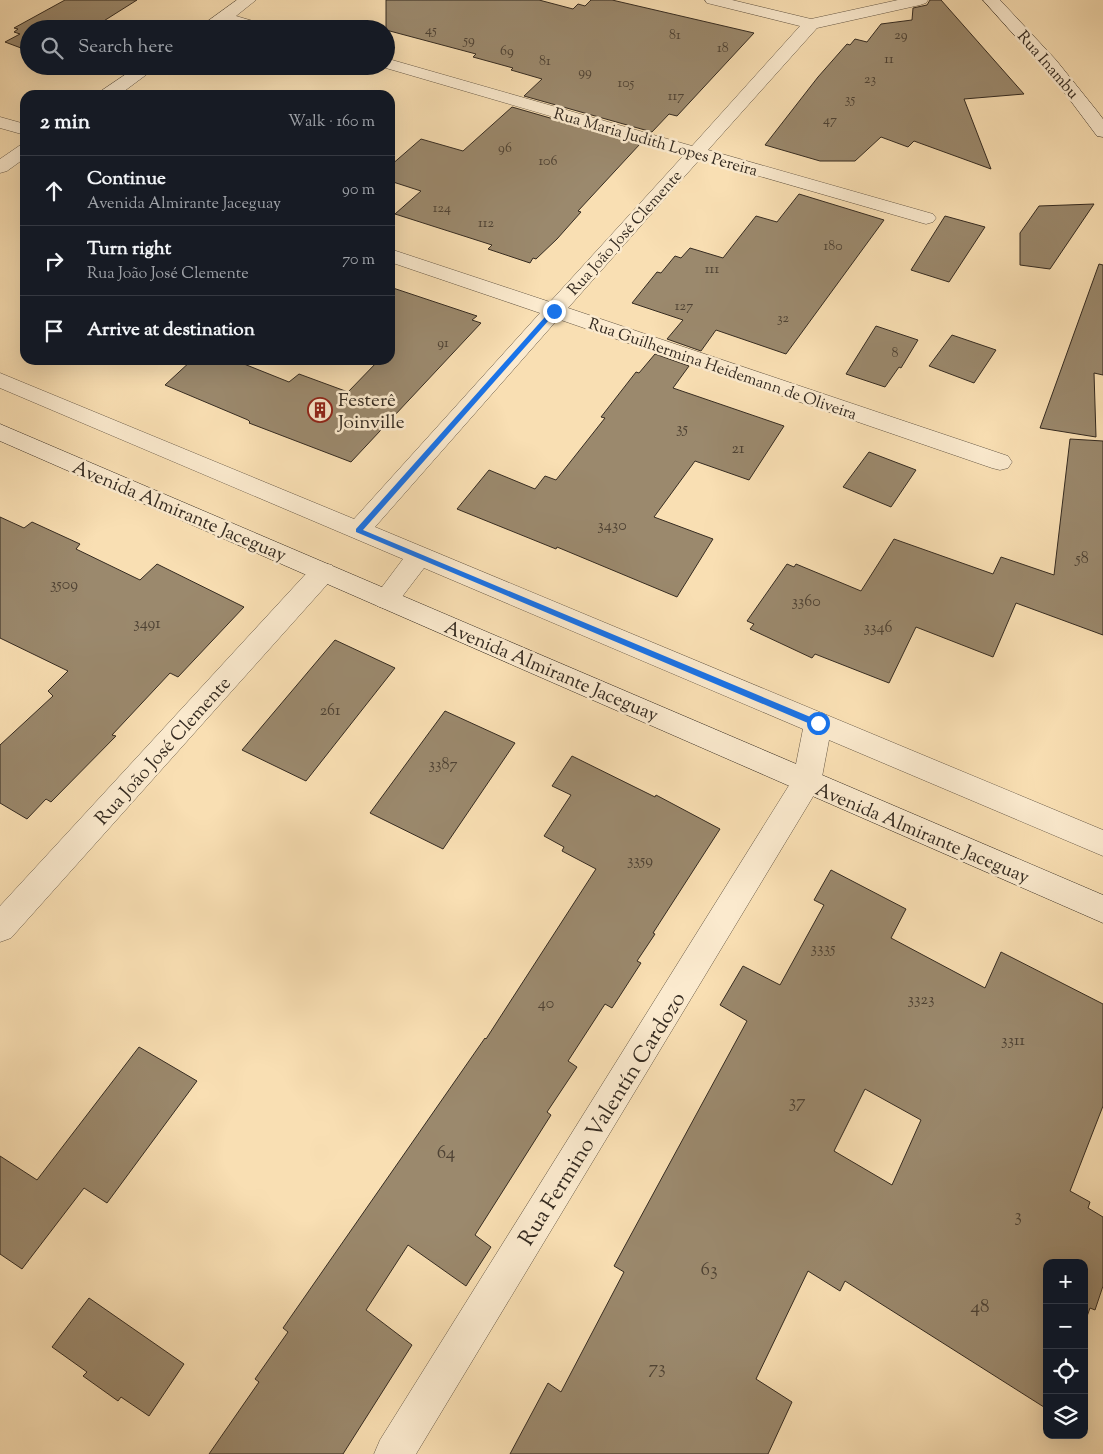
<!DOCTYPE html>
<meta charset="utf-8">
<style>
body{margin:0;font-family:"Sorts Mill Goudy",serif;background:#20242c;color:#f1f3f6}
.controls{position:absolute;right:15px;bottom:15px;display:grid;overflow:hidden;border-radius:10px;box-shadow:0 5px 20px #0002}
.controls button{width:45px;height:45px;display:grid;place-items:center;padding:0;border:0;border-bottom:1px solid #363941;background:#171b24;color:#f1f3f6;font:25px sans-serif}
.stop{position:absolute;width:15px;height:15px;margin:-11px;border:4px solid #1a73e8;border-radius:50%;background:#fff}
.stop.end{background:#1a73e8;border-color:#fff;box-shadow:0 1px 5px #0008}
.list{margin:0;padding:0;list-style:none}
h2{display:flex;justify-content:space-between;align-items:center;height:65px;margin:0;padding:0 20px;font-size:21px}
h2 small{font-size:16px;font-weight:400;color:#9ea1a6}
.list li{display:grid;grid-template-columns:32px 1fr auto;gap:15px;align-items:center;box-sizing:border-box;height:70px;padding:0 20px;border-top:1px solid #363941}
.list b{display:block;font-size:19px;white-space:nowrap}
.list p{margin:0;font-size:16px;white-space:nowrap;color:#9ea1a6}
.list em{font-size:16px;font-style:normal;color:#9ea1a6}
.icon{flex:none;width:28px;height:28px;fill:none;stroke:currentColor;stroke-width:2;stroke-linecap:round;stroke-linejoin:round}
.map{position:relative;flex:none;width:1103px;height:1454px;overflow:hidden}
.search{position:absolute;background:#171b24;box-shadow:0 5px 20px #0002;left:20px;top:20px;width:375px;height:55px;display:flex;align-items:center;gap:12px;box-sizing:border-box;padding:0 18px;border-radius:28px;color:#9ea1a6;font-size:19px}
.panel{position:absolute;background:#171b24;box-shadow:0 5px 20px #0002;left:20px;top:90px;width:375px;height:275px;border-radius:15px}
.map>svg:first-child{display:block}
.building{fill:#9b896d;stroke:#352b21;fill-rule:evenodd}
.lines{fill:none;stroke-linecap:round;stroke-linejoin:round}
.street-casing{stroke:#665846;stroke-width:1}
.secondary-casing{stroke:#352b21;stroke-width:1}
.street{fill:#fbeace;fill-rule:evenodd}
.secondary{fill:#fbeace;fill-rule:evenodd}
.route{fill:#1a73e8}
.labels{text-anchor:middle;stroke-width:5;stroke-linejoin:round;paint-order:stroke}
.far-number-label{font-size:14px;fill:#4e4234}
.far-street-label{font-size:16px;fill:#352b21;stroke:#fbeace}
.number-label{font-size:16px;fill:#4e4234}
.poi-label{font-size:19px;fill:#352b21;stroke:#fbeace;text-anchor:start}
.street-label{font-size:19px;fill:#352b21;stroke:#fbeace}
.near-number-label{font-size:19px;fill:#4e4234}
.near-street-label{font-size:22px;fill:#352b21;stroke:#fbeace}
</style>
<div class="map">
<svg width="1103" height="1454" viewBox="0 0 1103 1454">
<rect width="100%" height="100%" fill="#f9dfb3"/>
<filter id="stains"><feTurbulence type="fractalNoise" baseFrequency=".004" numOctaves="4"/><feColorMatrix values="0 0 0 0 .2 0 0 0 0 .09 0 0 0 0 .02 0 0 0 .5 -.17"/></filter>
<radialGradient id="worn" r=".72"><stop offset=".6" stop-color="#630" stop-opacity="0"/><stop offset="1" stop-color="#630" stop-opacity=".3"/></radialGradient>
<g class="building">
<path d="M65 0H137L91 29H29V51L5 42 20 34 14 32 18 29 14 28Z"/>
<path d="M386 0H539L573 9 578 4 585 6 591 0H612L754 33 677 116 669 114 652 132 524 96 542 79 511 70 513 68 473 57 476 54 386 30Z"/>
<path d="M930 0H941L1024 94 964 99 991 169 914 141 908 147 881 137 855 161H820L765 145 818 77 847 44 850 45 855 39 867 42 881 24 912 20 913 8 927 5Z"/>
<path d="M512 107 640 144 578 211 581 212 557 239 536 259 533 258 530 263 488 249 492 245 395 214 421 191 390 181V166L421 139 463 151Z"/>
<path d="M799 194 884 220 786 354 716 330 701 351 667 339 683 320 632 303 657 272 661 273 675 256 681 258 690 248 723 258 756 216 777 222Z"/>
<path d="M1094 204 1050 269 1020 265V233L1039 206Z"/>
<path d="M945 216 985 227 949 282 911 270Z"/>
<path d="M1099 264 1103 265V375L1094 373 1096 437 1040 428Z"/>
<path d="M390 287 477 316 472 320 481 323 351 462 249 423 250 422 248 420 165 385 192 360H234L289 382 299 374 348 392 379 360H390Z"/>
<path d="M876 326 918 340 901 368 899 367 885 387 846 374Z"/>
<path d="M952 335 996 350 974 383 929 366Z"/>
<path d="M655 354 689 366 673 388 784 426 749 480 695 461 654 517 713 539 677 597 557 547 556 549 457 509 489 470 535 489 545 476 556 480 605 418 601 417 636 372 639 373Z"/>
<path d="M1070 439 1103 441V635L1016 603 993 657 916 627 889 683 815 654 812 658 750 629 754 624 747 621 787 564 794 567 796 564 861 591 894 539 993 574 1001 557 1054 575Z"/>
<path d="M869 452 916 470 891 507 843 487Z"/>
<path d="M0 517 24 528 32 522 80 544 76 549 140 580 157 564 244 607 178 677 170 673 112 735 116 736 51 802 46 799 27 819 0 803V745L53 696 48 691 68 671 0 638Z"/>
<path d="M335 640 395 668 306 781 242 750Z"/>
<path d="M445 711 515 743 443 849 370 813Z"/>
<path d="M572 756 655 797 656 795 720 829 653 933 655 934 637 961 641 963 612 1008 605 1004 568 1061 577 1067 547 1112 551 1115 475 1235 491 1247 466 1286 408 1245 366 1310 412 1345 343 1454H209L259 1382 255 1379 288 1332 283 1328 485 1038 486 1039 596 869 562 851 564 847 544 836 571 795 552 786Z"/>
<path d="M831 870 906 909 891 938 985 988 1001 952 1103 1004V1106L1070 1191 1090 1202 1088 1208 1103 1217V1286L1095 1310 1090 1308 1084 1325V1263H1047V1409L845 1281 840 1291 808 1271 756 1379 792 1402 768 1454H510L548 1383 561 1392 624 1272 614 1266 747 1021 720 1005 743 966 780 985 824 905 814 900ZM865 1089 921 1120 892 1185 834 1151Z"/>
<path d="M139 1047 197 1081 107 1203 84 1188 22 1269 0 1254V1156L37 1180Z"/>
<path d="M89 1298 184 1364 149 1416 121 1397 118 1401 83 1376 87 1372 52 1347Z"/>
</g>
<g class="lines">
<defs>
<g id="street">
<path d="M237 0H256L236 16 270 26 272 29H246L225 23 216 29H197Z"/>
<path d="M705 0H732L811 19 898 0H928L926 3 920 5 817 28 708 150 933 214 936 218 933 222 926 224 919 222 700 159 568 308 1008 456 1012 462 1008 468 1000 470 992 468 558 319 375 527 1103 830V856L829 740 821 782 817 790 416 1454H374L380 1440 793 779 803 729 424 568 395 606 386 609 377 606 373 599 403 559 0 388V373L354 519 540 313 390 262V249L550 302 684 155 379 66H386V59L392 60 692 146 800 26 707 3Z"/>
<path d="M138 66H158L119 95H98L101 91Z"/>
<path d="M0 117 25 124V135L0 128Z"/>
<path d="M25 145V158L7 171 0 173V159L19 146Z"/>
<path d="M323 563 332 565 335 572 332 579 11 938 0 942V906L314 565Z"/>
</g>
<g id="secondary">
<path d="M983 0H1000L1056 60 1097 111 1103 119V137L1097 136 1058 84Z"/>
<path d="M0 424 1103 895V923L0 441Z"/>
</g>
</defs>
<use href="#street" class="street-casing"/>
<use href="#secondary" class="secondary-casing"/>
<use href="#street" class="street"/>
<use href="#secondary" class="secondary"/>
</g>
<path class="route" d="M552 309 557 311 363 530 820 721V726H815L356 532V529Z"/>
<defs>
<symbol id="building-ring" viewBox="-11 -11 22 22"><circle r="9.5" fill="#fbeace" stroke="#8f2418" stroke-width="1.5"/><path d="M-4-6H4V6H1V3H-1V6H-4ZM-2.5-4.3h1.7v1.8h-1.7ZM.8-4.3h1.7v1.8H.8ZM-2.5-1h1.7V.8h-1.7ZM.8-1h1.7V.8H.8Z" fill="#8f2418"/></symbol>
</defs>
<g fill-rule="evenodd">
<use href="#building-ring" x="306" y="396" width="28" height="28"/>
</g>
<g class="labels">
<g class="far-number-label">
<text x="431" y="34">45</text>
<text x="675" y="39">81</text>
<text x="901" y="39">29</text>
<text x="469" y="44">59</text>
<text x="723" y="52">18</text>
<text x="507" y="55">69</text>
<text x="889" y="63">11</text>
<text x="545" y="65">81</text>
<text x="585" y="76">99</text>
<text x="870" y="83">23</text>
<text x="626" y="87">105</text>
<text x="676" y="100">117</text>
<text x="850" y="103">35</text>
<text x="830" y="124">47</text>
<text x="505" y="152">96</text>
<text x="548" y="165">106</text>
<text x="442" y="212">124</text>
<text x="486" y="227">112</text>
<text x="833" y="250">180</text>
<text x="712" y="273">111</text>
<text x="684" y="310">127</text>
<text x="783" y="322">32</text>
<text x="443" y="347">91</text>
<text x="895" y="357">8</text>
</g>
<g class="far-street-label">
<text transform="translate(1049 64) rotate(49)" y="6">Rua Inambu</text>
<text transform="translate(656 141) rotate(16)" y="6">Rua Maria Judith Lopes Pereira</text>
<text transform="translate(624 232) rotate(-48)" y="6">Rua João José Clemente</text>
<text transform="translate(723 368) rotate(19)" y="6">Rua Guilhermina Heidemann de Oliveira</text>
</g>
<g class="number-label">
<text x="682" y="433">35</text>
<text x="738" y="453">21</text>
<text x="612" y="530">3430</text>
<text x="1082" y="563">58</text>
<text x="64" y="589">3509</text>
<text x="806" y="606">3360</text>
<text x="147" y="628">3491</text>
<text x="878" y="632">3346</text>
<text x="330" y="715">261</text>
<text x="443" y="769">3387</text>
<text x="640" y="865">3359</text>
<text x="823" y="953">3335</text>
<text x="921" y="1004">3323</text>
<text x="546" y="1008">40</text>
<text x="1013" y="1045">3311</text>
</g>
<g class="poi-label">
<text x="338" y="406">Festerê<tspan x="338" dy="22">Joinville</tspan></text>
</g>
<g class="street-label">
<text transform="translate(180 510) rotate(23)" y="7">Avenida Almirante Jaceguay</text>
<text transform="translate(552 670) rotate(23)" y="7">Avenida Almirante Jaceguay</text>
<text transform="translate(162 750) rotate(-48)" y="7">Rua João José Clemente</text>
<text transform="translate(923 832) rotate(23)" y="7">Avenida Almirante Jaceguay</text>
</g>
<g class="near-number-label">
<text x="797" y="1107">37</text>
<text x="446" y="1158">64</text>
<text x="1018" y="1221">3</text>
<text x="709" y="1275">63</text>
<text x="980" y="1312">48</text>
<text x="657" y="1373">73</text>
</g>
<g class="near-street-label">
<text transform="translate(601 1118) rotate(-58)" y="8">Rua Fermino Valentín Cardozo</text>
</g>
</g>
<rect width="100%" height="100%" filter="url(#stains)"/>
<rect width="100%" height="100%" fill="url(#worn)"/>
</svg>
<div class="controls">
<button>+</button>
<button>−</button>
<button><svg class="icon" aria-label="locate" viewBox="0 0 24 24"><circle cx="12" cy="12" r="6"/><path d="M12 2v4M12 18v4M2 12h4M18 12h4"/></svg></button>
<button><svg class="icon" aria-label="layers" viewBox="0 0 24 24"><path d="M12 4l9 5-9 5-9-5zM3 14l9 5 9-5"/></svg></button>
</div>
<div class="stop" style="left:818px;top:723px"></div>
<div class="stop end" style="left:554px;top:311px"></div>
<div class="search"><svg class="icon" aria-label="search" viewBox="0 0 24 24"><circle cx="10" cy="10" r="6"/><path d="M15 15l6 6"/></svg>Search here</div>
<section class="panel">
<h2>2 min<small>Walk · 160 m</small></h2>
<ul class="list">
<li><svg class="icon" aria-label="ahead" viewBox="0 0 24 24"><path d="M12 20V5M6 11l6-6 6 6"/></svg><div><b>Continue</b><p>Avenida Almirante Jaceguay</p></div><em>90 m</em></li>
<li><svg class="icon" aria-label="right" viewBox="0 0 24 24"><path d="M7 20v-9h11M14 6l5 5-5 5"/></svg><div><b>Turn right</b><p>Rua João José Clemente</p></div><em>70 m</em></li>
<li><svg class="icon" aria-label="arrive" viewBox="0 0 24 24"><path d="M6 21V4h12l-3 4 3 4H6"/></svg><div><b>Arrive at destination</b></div></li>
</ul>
</section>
</div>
